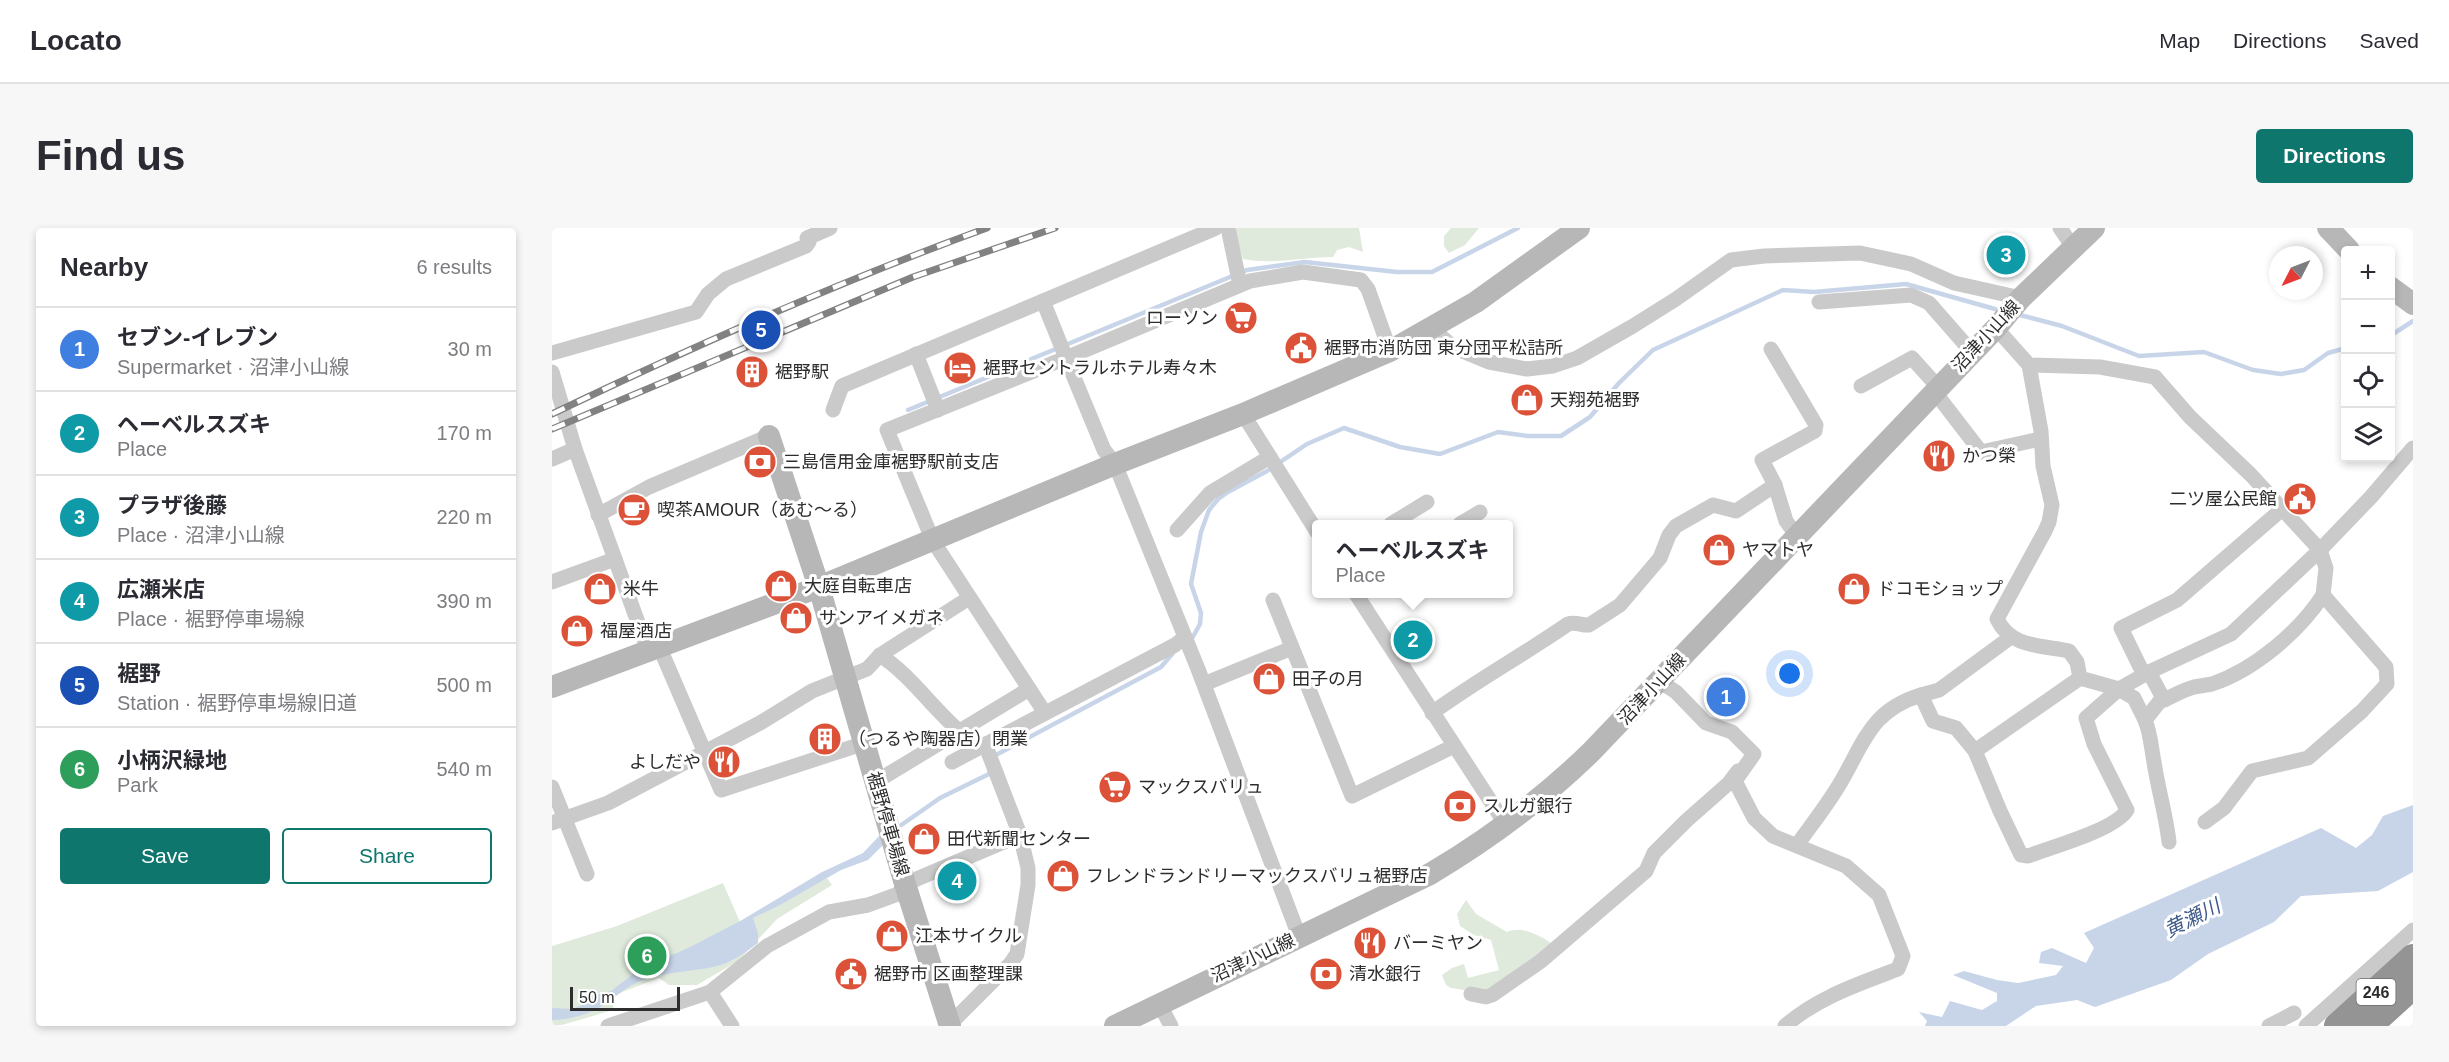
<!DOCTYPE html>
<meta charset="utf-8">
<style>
body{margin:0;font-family:Helvetica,"Noto Sans JP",sans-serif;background:#f7f7f7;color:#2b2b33}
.controls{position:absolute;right:18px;top:18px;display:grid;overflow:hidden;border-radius:6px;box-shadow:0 3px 9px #0003}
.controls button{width:54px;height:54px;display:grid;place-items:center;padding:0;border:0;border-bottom:2px solid #e1e1e2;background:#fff;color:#2b2b33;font:30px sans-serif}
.compass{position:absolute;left:1717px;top:18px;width:54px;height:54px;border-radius:50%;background:#fff;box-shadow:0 3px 9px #0003;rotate:228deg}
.scale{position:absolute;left:18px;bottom:15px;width:110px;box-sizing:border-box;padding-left:6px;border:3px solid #2d2d2d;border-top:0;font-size:16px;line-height:21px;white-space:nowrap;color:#2d2d2d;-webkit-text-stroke:4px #fff;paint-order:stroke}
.you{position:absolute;left:1238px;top:446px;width:21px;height:21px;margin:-15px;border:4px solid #fff;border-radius:50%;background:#1a73e8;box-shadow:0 0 0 9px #1a73e833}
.badge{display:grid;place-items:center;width:39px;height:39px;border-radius:50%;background:#0f766e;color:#fff;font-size:20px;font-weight:700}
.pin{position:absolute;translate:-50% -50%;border:3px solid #fff;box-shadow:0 2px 6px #0006}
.popup{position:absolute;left:760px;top:292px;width:201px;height:78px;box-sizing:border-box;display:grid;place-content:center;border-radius:6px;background:#fff;filter:drop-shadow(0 2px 4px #0005);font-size:20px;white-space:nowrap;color:#7c7c81}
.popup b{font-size:22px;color:#2b2b33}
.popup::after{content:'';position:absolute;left:50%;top:100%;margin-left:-12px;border:12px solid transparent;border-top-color:#fff}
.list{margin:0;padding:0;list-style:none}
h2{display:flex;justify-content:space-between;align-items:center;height:78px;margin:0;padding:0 24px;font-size:26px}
h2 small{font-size:20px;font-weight:400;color:#7c7c81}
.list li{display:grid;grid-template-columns:39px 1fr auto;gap:18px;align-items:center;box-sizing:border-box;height:84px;padding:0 24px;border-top:2px solid #e1e1e2}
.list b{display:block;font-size:22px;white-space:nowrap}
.list p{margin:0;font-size:20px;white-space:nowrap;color:#7c7c81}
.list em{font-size:20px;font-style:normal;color:#7c7c81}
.actions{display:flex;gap:12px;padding:18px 24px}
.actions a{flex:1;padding:14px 0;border:2px solid #0f766e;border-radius:6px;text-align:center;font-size:21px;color:#0f766e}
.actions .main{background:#0f766e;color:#fff}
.icon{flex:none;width:33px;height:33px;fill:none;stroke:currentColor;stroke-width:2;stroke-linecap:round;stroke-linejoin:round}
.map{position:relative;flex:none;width:1861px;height:798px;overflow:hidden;border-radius:6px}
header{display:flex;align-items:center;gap:36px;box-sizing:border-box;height:84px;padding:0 30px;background:#fff;border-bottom:2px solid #e1e1e2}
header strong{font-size:28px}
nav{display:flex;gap:33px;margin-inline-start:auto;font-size:21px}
.intro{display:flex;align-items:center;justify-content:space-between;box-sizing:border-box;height:144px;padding:0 36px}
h1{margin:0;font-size:42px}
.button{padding:15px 27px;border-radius:6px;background:#0f766e;color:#fff;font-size:21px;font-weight:700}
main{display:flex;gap:36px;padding:0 36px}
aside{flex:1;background:#fff;border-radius:6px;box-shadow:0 3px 9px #0003}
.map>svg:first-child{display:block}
.green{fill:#e0eadc}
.water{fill:#c8d5e9}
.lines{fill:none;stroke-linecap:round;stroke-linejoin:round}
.stream{stroke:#c8d5e9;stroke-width:4.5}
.street{stroke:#cacaca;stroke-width:15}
.secondary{stroke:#b7b7b7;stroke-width:22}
.highway{stroke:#949494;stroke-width:28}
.rail-casing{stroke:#828282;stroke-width:7}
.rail{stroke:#fff;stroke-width:4.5;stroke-dasharray:14;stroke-linecap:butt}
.labels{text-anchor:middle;stroke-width:6;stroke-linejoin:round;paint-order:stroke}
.shield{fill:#fff;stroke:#6c6c6c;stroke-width:1.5}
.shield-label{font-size:16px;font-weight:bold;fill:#2d2d2d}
.poi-label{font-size:18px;fill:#2d2d2d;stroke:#fff;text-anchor:start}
.street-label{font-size:18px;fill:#2d2d2d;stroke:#fff}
.water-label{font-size:20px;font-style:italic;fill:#405c8b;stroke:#fff}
</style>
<header>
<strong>Locato</strong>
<nav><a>Map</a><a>Directions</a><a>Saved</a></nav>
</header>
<div class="intro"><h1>Find us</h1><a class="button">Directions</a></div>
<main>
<aside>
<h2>Nearby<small>6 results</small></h2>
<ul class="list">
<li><span class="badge" style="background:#3f7fe0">1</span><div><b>セブン-イレブン</b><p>Supermarket · 沼津小山線</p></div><em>30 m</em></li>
<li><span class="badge" style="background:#0f9aa8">2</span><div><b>ヘーベルスズキ</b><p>Place</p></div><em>170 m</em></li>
<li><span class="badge" style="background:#0f9aa8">3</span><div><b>プラザ後藤</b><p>Place · 沼津小山線</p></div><em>220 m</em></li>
<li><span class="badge" style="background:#0f9aa8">4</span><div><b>広瀬米店</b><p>Place · 裾野停車場線</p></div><em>390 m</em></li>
<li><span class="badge" style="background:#1a4fb4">5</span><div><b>裾野</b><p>Station · 裾野停車場線旧道</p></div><em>500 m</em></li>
<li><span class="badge" style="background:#2e9e5b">6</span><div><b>小柄沢緑地</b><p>Park</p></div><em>540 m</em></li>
</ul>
<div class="actions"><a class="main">Save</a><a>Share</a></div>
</aside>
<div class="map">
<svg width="1861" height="798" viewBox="0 0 1861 798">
<rect width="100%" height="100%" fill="#fff"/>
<g class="green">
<path d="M681 0H807L811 24 797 19 785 22 781 29C751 29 720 37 691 31Z"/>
<path d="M899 0H927L913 17 897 25 892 18V8Z"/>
<path d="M275 650 280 657 225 691 186 733 145 757H117L107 750 65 766 61 772V782L10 797 0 798V718L65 698 171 655 188 694 237 667Z"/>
<path d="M914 672 924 686 955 704C970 697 990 708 1003 718L937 766 899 760 894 757 890 747 900 740 912 736 916 750 947 742 939 712 922 707 908 698 905 686Z"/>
</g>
<g class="water">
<path d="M1861 577V644L1826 663 1749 668 1722 694 1656 726 1619 752 1543 779 1525 772 1484 778 1454 798H1373L1375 793 1367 784 1390 789 1398 773 1430 782 1445 773V765L1401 747 1412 743 1445 752 1466 755 1504 747 1511 738 1487 735 1489 724 1500 720 1534 735 1542 720 1532 705 1769 600 1804 620 1820 607 1831 588Z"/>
<path d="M329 606 332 616 316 632 289 642 228 677 201 690 206 705V715C193 725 177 736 161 739 137 744 111 744 88 753 74 759 65 768 53 776 39 786 17 792 0 792V780L20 781 28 778 41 768 59 763 97 734 125 725 140 718 190 692 270 644 311 625Z"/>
</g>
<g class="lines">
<g class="stream">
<path d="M1464 86 1510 98 1587 128 1652 124 1701 142 1729 146 1752 142 1776 125 1794 120"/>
<path d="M1838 108 1861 93"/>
<path d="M356 182 695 42 753 34 845 44H880L966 0"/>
<path d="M638 414 648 396 649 385 639 356 649 304 657 282 666 271 676 264 715 243 755 216 792 200 848 219 888 226 946 204 976 208H1009L1038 189 1067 155 1101 122 1231 62 1262 64 1354 56 1450 83"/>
<path d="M442 528 609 439 621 425"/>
<path d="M345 600 388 570 437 546 438 542"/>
</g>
<g class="street">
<path d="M676 0 688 57"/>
<path d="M1508 0 1521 19"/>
<path d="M491 73 514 130 335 202 381 313 493 485"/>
<path d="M1267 74 1359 67 1377 75 1419 123"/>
<path d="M880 100 901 119 937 134 975 141 1001 138 1025 130 1081 98 1124 71 1179 32 1212 28 1308 25 1359 36 1402 55 1469 70"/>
<path d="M1444 100 1477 137 1548 139 1603 149 1638 189 1699 247 1768 322 1774 340 1771 367 1834 439 1835 456 1810 483 1756 530 1700 543 1672 580 1653 594"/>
<path d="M1219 121 1264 197 1263 203 1210 232 1223 257"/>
<path d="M0 125 144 84 156 66 174 51 254 18 257 14 255 10 278 0"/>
<path d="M364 126 386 182"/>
<path d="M1477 137 1489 203 1491 238 1500 277 1497 294 1493 303 1445 391C1459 420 1489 417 1517 423L1525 434 1528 450 1567 461 1582 470 1593 492"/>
<path d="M0 144 23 221 96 422"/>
<path d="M1309 158 1360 130 1386 159"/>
<path d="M1382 163 1429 224 1488 211"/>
<path d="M281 182 290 158 664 0"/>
<path d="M691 186 765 304"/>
<path d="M0 231 23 221"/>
<path d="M46 287 97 259 217 208"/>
<path d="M839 296 875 274"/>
<path d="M908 296 928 284"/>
<path d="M625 302 658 265 718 229"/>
<path d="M0 354 63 331"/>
<path d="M804 366 954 597"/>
<path d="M721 372 800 568 902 518"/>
<path d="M1459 409 1387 462 1369 467 1381 493 1404 500 1423 523 1448 583 1469 627 1476 628C1500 619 1563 602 1575 582L1542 516 1534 490 1567 461 1597 444 1679 406 1768 322 1819 269 1861 220"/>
<path d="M107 418 169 562 313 515"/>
<path d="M328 427C358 447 379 478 406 502"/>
<path d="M1597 444 1612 472C1621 468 1631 462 1642 459 1648 458 1654 457 1660 456 1702 442 1747 404 1771 367"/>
<path d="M1592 447 1569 400 1625 372 1729 282"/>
<path d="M1107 453 1124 464 1154 495 1180 504 1202 526 1183 553 1202 590 1221 608 1294 638 1327 667 1351 728 1346 741C1307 756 1266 769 1233 798"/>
<path d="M652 456 740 420"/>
<path d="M1612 472 1608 473 1593 492C1599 507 1599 519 1602 534 1606 561 1614 587 1617 614"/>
<path d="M880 485C924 453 971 427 1016 396 1024 393 1030 398 1037 397L1068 377 1108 330 1117 307 1124 298 1161 277 1184 283 1223 257 1234 293 1244 307"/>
<path d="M1423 523 1528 450"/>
<path d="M400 534 623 417 633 409"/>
<path d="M325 553 477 461"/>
<path d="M0 559 35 646"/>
<path d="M0 595 56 575 208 495 260 463 315 441 328 427 417 370"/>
<path d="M1245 617C1260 596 1277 575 1290 552 1313 512 1320 482 1369 467"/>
<path d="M747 708 646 441 563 236 552 222 514 130 698 53 751 44 809 52 816 61 838 123"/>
<path d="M158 764 180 798"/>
<path d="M919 766 934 769 940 767 989 733 1094 643 1102 625 1134 593 1177 555 1186 543"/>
<path d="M607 775 619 798"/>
<path d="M397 797 459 735 465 726 476 657V640L468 607"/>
<path d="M56 798 158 764 215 718 277 684 316 677 346 666 353 656 468 607 433 516"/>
<path d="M1717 798 1742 785"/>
<path d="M1754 798 1861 702"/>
</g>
<g class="secondary">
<path d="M1776 0 1797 22"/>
<path d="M1838 59 1861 76"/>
<path d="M217 208 267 359 353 656 398 798"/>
<path d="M0 459 267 359 563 236 691 186 838 123 924 74 1027 0"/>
<path d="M563 798 878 646C937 611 991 571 1040 523L1444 100 1469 70 1542 0"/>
</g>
<g class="highway">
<path d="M1786 798 1861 730"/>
<path d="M1816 798 1861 757"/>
</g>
<defs>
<g id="rail">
<path d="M0 186C142 118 286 54 435 0"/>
<path d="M0 201 361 49 503 0"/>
</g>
</defs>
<use href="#rail" class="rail-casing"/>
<use href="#rail" class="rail"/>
</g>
<defs>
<symbol id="supermarket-disc" viewBox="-11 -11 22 22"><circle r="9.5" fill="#dc5238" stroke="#fff"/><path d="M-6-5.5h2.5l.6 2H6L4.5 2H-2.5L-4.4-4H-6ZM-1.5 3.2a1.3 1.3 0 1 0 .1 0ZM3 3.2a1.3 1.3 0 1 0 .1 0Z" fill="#fff"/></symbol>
<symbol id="civic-disc" viewBox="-11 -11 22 22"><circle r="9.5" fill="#dc5238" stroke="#fff"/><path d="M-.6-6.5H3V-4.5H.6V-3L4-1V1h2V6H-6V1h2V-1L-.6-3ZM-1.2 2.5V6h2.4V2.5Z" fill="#fff"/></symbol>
<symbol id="hotel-disc" viewBox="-11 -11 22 22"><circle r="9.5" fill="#dc5238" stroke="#fff"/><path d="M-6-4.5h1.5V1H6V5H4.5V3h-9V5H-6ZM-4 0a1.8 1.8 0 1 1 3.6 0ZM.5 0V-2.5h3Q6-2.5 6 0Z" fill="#fff"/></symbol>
<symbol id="building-disc" viewBox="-11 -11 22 22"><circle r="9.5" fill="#dc5238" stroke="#fff"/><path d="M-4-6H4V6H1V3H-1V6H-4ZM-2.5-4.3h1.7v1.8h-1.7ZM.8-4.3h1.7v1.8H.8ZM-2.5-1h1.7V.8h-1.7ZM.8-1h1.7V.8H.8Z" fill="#fff"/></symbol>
<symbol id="shop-disc" viewBox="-11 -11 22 22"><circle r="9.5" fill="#dc5238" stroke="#fff"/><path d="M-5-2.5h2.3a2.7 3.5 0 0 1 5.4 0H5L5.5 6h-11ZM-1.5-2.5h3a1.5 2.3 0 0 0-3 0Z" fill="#fff"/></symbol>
<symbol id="restaurant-disc" viewBox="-11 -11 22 22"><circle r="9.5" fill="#dc5238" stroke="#fff"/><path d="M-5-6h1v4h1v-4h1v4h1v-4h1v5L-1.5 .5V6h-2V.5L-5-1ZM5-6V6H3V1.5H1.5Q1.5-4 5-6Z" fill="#fff"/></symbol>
<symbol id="bank-disc" viewBox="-11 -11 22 22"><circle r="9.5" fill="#dc5238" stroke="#fff"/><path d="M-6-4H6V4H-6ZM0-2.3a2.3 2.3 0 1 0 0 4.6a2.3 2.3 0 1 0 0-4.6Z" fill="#fff"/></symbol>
<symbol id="cafe-disc" viewBox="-11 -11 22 22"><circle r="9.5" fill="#dc5238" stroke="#fff"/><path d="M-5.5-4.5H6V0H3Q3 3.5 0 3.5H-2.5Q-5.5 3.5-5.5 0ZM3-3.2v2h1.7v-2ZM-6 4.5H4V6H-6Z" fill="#fff"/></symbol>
</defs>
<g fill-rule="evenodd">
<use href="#supermarket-disc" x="670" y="71" width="38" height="38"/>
<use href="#civic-disc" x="730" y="101" width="38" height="38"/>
<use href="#hotel-disc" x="389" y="121" width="38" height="38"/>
<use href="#building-disc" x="181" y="125" width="38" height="38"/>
<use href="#shop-disc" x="956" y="153" width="38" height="38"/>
<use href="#restaurant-disc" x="1368" y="209" width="38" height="38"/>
<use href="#bank-disc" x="189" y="215" width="38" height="38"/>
<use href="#civic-disc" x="1729" y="252" width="38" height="38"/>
<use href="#cafe-disc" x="63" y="263" width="38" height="38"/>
<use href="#shop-disc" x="1148" y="303" width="38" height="38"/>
<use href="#shop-disc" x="210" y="339" width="38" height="38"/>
<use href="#shop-disc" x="29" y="342" width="38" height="38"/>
<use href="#shop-disc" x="1283" y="342" width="38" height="38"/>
<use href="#shop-disc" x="225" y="371" width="38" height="38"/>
<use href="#shop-disc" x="6" y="384" width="38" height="38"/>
<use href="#shop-disc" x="698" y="432" width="38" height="38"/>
<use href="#building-disc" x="254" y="492" width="38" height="38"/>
<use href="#restaurant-disc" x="153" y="515" width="38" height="38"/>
<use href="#supermarket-disc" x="544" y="540" width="38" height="38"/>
<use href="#bank-disc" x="889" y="559" width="38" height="38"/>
<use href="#shop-disc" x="353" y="592" width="38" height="38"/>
<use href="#shop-disc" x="492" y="629" width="38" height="38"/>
<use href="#shop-disc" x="321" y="689" width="38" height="38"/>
<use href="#restaurant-disc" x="799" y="696" width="38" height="38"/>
<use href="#civic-disc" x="280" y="727" width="38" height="38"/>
<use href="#bank-disc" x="755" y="727" width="38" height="38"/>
</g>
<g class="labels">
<rect class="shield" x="1804.5" y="751" width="39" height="26" rx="4.5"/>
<g class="shield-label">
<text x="1824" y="770">246</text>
</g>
<g class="poi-label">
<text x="666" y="96" text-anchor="end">ローソン</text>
<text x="772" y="126">裾野市消防団 東分団平松詰所</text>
<text x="431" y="146">裾野セントラルホテル寿々木</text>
<text x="223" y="150">裾野駅</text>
<text x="998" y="178">天翔苑裾野</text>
<text x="1410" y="234">かつ榮</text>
<text x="231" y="240">三島信用金庫裾野駅前支店</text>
<text x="1725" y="277" text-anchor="end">二ツ屋公民館</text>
<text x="105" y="288">喫茶AMOUR（あむ〜る）</text>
<text x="1190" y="328">ヤマトヤ</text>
<text x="252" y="364">大庭自転車店</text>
<text x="71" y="367">米牛</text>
<text x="1325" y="367">ドコモショップ</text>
<text x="267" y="396">サンアイメガネ</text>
<text x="48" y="409">福屋酒店</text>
<text x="740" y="457">田子の月</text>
<text x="296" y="517">（つるや陶器店）閉業</text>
<text x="149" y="540" text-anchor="end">よしだや</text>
<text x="586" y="565">マックスバリュ</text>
<text x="931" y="584">スルガ銀行</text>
<text x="395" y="617">田代新聞センター</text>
<text x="534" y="654">フレンドランドリーマックスバリュ裾野店</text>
<text x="363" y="714">江本サイクル</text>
<text x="841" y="721">バーミヤン</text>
<text x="322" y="752">裾野市 区画整理課</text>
<text x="797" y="752">清水銀行</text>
</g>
<g class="street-label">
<text transform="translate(1434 108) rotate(-47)" y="6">沼津小山線</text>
<text transform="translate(1100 461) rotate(-47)" y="6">沼津小山線</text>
<text transform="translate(336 596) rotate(74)" y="6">裾野停車場線</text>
<text transform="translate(701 730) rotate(-25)" y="6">沼津小山線</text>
</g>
<g class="water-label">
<text transform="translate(1640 690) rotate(-27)" y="7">黄瀬川</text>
</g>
</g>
</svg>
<div class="controls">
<button>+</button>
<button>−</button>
<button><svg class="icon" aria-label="locate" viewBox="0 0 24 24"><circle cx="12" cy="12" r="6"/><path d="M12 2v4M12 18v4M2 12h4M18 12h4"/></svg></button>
<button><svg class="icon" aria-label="layers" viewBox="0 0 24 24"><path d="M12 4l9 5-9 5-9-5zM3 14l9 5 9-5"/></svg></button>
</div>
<svg class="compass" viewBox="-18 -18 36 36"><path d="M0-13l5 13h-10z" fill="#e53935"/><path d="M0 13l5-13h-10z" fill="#7c7c81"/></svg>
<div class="scale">50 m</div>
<div class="you"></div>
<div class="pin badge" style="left:1174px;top:469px;background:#3f7fe0">1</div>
<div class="pin badge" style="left:861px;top:412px;background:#0f9aa8">2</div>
<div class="popup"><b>ヘーベルスズキ</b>Place</div>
<div class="pin badge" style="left:1454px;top:27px;background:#0f9aa8">3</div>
<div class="pin badge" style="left:405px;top:653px;background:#0f9aa8">4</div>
<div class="pin badge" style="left:209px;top:102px;background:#1a4fb4">5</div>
<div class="pin badge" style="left:95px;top:728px;background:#2e9e5b">6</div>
</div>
</main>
